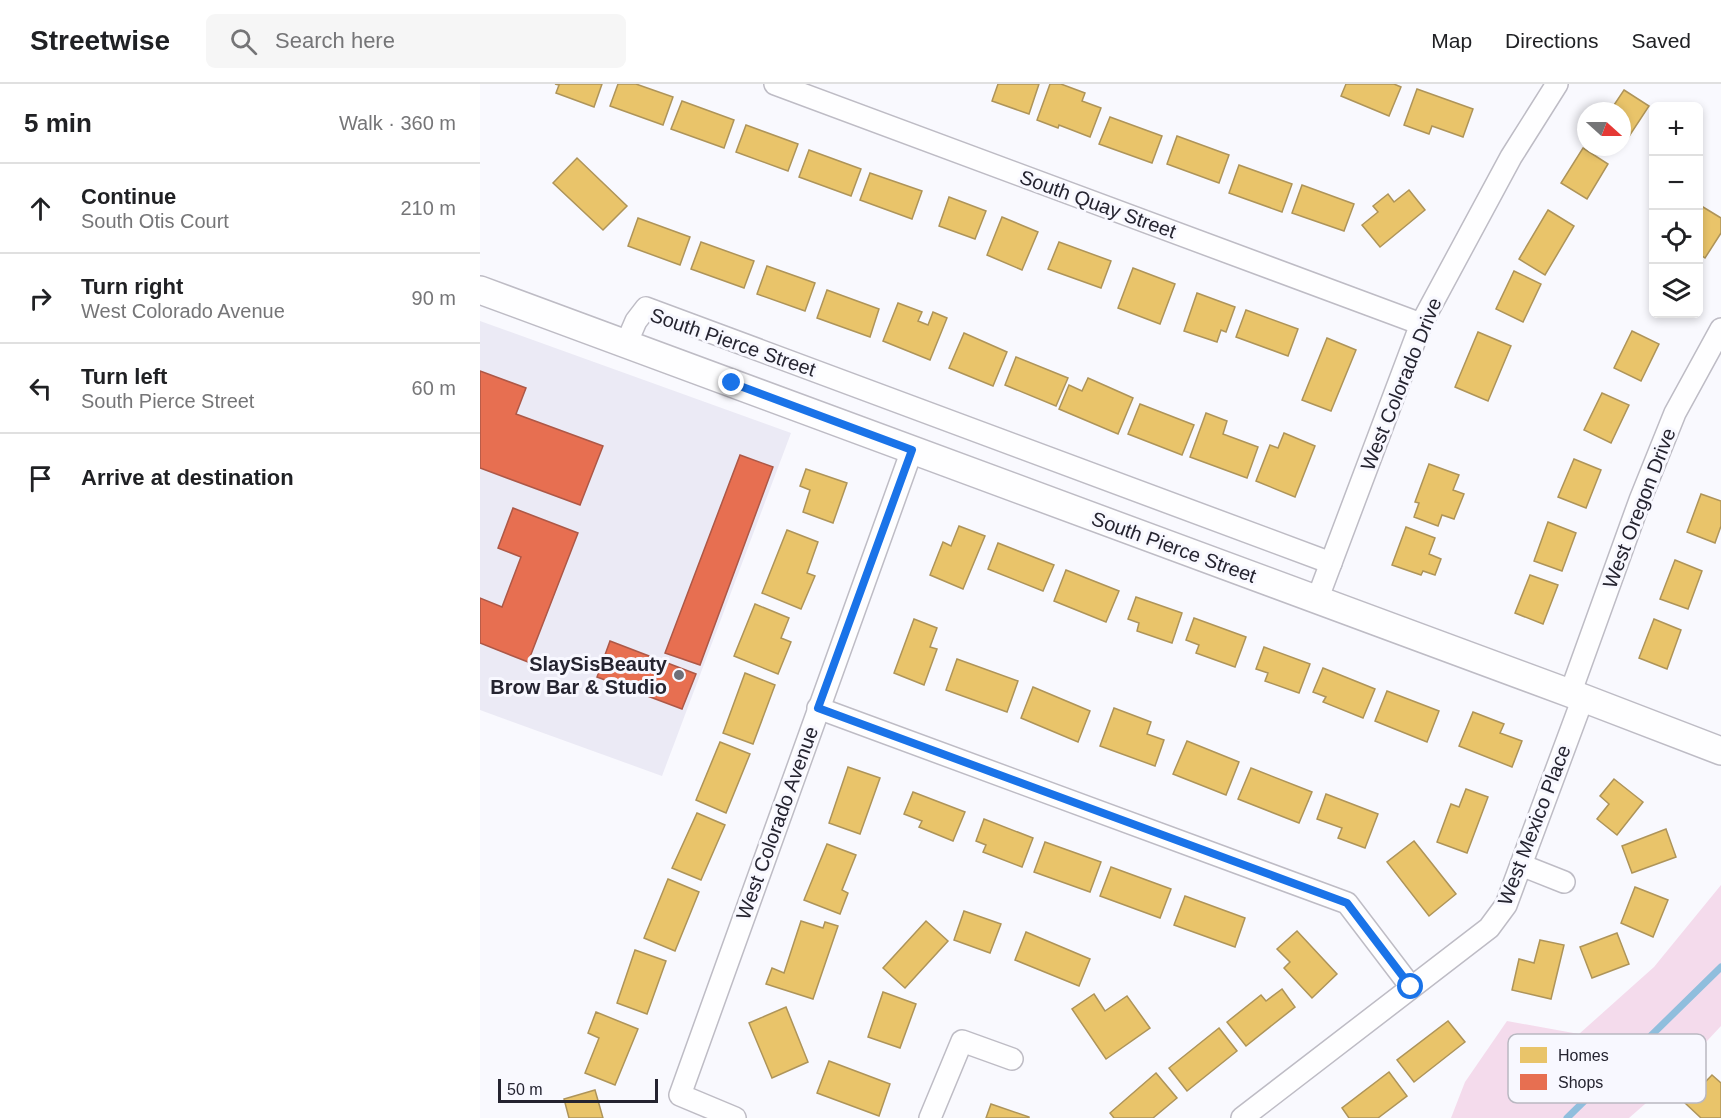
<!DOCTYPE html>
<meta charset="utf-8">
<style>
body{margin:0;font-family:Arial,sans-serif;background:#f6f6f6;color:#202124}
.controls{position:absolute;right:18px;top:18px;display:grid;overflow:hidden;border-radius:9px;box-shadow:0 3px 9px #0003}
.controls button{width:54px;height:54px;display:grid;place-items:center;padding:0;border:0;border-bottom:2px solid #e0e0e0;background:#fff;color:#202124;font:30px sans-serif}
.compass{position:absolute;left:1097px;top:18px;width:54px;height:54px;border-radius:50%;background:#fff;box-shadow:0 3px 9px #0003;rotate:111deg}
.scale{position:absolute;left:18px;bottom:15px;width:160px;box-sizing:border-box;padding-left:6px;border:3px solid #252430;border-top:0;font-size:16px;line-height:21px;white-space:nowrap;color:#252430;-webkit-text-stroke:4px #f8f8ff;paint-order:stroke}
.stop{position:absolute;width:18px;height:18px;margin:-14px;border:4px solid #1a73e8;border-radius:50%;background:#fff}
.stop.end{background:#1a73e8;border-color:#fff;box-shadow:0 2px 6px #0008}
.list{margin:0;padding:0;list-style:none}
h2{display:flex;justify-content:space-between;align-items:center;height:78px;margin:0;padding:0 24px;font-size:26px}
h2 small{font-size:20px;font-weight:400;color:#757577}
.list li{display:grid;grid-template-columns:39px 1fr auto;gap:18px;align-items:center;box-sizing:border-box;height:90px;padding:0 24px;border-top:2px solid #e0e0e0}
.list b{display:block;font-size:22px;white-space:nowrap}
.list p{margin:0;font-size:20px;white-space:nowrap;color:#757577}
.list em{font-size:20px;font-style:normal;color:#757577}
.icon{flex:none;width:33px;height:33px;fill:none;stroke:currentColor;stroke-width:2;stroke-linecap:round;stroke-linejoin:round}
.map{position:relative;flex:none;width:1241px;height:1034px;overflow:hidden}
header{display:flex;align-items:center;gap:36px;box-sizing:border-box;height:84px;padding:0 30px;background:#fff;border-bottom:2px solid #e0e0e0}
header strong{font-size:28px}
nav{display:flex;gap:33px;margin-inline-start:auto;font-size:21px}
.search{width:420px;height:54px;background:#f6f6f6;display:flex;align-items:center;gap:15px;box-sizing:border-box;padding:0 21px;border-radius:9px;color:#757577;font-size:22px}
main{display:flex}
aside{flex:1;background:#fff}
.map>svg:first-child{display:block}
.built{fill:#ebeaf5}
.green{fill:#f4dbec}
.homes{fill:#e9c46a;stroke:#ae9459;stroke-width:1.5}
.shops{fill:#e76f51;stroke:#ad5847;stroke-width:1.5}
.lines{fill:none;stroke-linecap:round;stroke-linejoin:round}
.stream{stroke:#90bedd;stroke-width:7}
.minor-casing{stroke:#bebcc5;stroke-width:24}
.tertiary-casing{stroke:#bebcc5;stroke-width:30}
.minor{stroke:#fefeff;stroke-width:21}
.tertiary{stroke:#fefeff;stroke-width:27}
.route{stroke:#1a73e8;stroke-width:8}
.poi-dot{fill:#6f6f78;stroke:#f8f8ff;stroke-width:2}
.labels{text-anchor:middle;stroke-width:6;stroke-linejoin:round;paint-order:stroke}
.street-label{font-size:20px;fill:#252430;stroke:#f8f8ff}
.poi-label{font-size:20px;font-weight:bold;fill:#252430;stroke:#f8f8ff;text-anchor:end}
.key{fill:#f8f8ff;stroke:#b9b8c1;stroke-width:1.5}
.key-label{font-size:16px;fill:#252430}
</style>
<header>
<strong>Streetwise</strong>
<div class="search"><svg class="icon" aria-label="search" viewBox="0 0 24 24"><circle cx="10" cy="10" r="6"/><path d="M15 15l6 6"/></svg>Search here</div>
<nav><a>Map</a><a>Directions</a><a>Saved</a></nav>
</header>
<main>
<aside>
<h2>5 min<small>Walk · 360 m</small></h2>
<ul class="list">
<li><svg class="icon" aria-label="ahead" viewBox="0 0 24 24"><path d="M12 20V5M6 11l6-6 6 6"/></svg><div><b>Continue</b><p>South Otis Court</p></div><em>210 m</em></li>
<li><svg class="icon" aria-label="right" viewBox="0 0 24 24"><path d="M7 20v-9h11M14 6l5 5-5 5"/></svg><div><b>Turn right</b><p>West Colorado Avenue</p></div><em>90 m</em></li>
<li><svg class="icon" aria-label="left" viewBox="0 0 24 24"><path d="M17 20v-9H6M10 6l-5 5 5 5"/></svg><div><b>Turn left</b><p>South Pierce Street</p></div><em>60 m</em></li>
<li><svg class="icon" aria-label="arrive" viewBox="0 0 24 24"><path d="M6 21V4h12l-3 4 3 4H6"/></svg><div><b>Arrive at destination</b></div></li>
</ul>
</aside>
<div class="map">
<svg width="1241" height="1034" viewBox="0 0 1241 1034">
<rect width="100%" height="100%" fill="#f9f9fe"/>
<path class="built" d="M0 237 311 349 182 692 0 626Z"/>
<path class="green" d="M1241 801V942L1181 1006 1149 1034H971L985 998 1027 937 1099 950 1174 883Z"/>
<g class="homes">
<path d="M75 0H122L114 23 76 9 79 1Z"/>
<path d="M138 0H156L193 13 183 41 130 22Z"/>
<path d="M518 0H559L549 30 512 17Z"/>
<path d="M570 0H581L605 9 602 17 621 24 610 53 579 41 578 44 557 36Z"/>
<path d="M866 0H914L921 3 909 32 861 12Z"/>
<path d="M937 5 993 25 983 53 952 42 949 50 924 41Z"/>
<path d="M1144 6 1169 22 1146 57 1142 54V27H1130Z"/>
<path d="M202 17 254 36 244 64 191 45Z"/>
<path d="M630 33 682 52 672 79 619 60Z"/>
<path d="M266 41 318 60 308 87 256 68Z"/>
<path d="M697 52 749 71 739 99 687 80Z"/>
<path d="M1103 64 1128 80 1107 115 1081 99Z"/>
<path d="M329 66 381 85 371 112 319 93Z"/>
<path d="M97 74 147 122 123 146 73 99Z"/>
<path d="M759 81 812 100 802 128 749 109Z"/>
<path d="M390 89 442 107 432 135 380 116Z"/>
<path d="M822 101 874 120 864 147 812 129Z"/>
<path d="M929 106 945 126 900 163 882 141 898 128 893 122 908 110 914 118Z"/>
<path d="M469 113 506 127 495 155 459 142Z"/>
<path d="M1223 123 1241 134V149L1225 174 1218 169V130Z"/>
<path d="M1068 126 1094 142 1065 191 1039 175Z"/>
<path d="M522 133 558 148 542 186 507 171Z"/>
<path d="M158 134 210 153 200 181 148 162Z"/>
<path d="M221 158 274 177 264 204 211 185Z"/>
<path d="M579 158 631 177 621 204 568 185Z"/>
<path d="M287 182 335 199 325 227 277 210Z"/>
<path d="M653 184 695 200 680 240 638 224Z"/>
<path d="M1034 187 1061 200 1043 238 1016 225Z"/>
<path d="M347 206 399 225 390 253 337 234Z"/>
<path d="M717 209 755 223 746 248 741 246 737 258 704 247Z"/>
<path d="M418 219 442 228 438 237 448 241 453 228 467 234 450 276 403 257Z"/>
<path d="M766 226 818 245 808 272 756 253Z"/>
<path d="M1152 247 1179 260 1161 297 1134 284Z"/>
<path d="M998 248 1031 262 1008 317 975 303Z"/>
<path d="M484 249 527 268 513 302 469 284Z"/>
<path d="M847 254 876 266 851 327 822 316Z"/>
<path d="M536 273 588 294 576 322 525 301Z"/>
<path d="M608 294 653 314 638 350 579 325 589 301 602 307Z"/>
<path d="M1122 309 1149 321 1131 359 1104 346Z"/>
<path d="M660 320 714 341 702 371 648 350Z"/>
<path d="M726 329 747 337 743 350 778 363 767 394 710 373Z"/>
<path d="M804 349 835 362 815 413 776 397 790 361 798 364Z"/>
<path d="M1094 375 1121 386 1106 424 1078 413Z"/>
<path d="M949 380 979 391 973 406 984 410 974 435 962 431 958 442 934 433 939 419 935 418Z"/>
<path d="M326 385 367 399 353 439 323 428 330 406 320 402Z"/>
<path d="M1221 410 1241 417V442L1235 459 1207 448Z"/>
<path d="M1068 438 1096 449 1082 487 1054 477Z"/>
<path d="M479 442 505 452 483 505 450 491 463 458 471 462Z"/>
<path d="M926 443 955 454 949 470 961 475 955 491 943 487 941 491 912 481Z"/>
<path d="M307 446 338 458 327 489 335 492 321 525 282 509Z"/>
<path d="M518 459 574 481 563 507 508 485Z"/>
<path d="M1195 476 1222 487 1208 525 1180 515Z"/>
<path d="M586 486 639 507 626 538 574 517Z"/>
<path d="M1050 491 1078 501 1063 540 1035 529Z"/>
<path d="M656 513 702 529 692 559 657 547 659 539 648 535Z"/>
<path d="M275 520 309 534 301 554 311 558 298 590 254 572Z"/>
<path d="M714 534 766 553 755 583 716 569 719 561 706 556Z"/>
<path d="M434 535 457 544 450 563 457 565 444 601 414 589Z"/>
<path d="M1174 535 1201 546 1187 585 1159 574Z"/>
<path d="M784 563 830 580 819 609 785 597 788 589 776 585Z"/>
<path d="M477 575 538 597 527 628 466 606Z"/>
<path d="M843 584 895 605 883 634 843 618 846 613 833 608Z"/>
<path d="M265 589 295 601 273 660 243 649Z"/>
<path d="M553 603 610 627 598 658 541 634Z"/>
<path d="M907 607 959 627 947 658 895 637Z"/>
<path d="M634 624 671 638 667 650 684 656 675 682 620 662Z"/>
<path d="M993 628 1024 640 1020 649 1042 657 1032 683 979 662Z"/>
<path d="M707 657 759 678 746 711 693 690Z"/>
<path d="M240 658 270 670 246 729 216 716Z"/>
<path d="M368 683 400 694 380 750 349 739Z"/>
<path d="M771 684 832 708 819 739 758 715Z"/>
<path d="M1134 695 1163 718 1137 751 1117 735 1129 720 1120 712Z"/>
<path d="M986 705 1008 713 987 769 957 758 971 720 979 723Z"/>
<path d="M433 708 485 728 473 757 439 743 442 737 424 730Z"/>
<path d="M846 710 898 730 885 764 858 754 862 744 837 735Z"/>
<path d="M217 729 245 741 221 796 192 784Z"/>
<path d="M504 735 553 754 542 783 503 768 506 761 496 757Z"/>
<path d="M1186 745 1196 773 1152 789 1142 762Z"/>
<path d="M934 757 976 810 949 832 907 778Z"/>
<path d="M565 758 621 778 610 808 554 788Z"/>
<path d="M347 760 376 771 362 806 368 809 360 830 324 816Z"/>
<path d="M631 783 691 805 680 834 620 812Z"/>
<path d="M188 795 219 808 195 867 164 854Z"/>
<path d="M1155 803 1188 816 1173 853 1141 839Z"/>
<path d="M705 812 765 834 755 863 694 841Z"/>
<path d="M484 827 521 840 510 869 474 856Z"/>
<path d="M321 837 343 844 345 838 358 842 333 915 286 900 292 884 304 889Z"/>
<path d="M446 837 468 857 425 904 403 884Z"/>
<path d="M817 847 857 890 832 914 804 884 810 878 797 865Z"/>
<path d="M546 848 610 875 599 902 535 876Z"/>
<path d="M1137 849 1149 880 1112 894 1100 863Z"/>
<path d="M1060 856 1084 861 1071 915 1032 906 1039 875 1054 879Z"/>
<path d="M155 866 186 877 167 930 137 919Z"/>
<path d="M802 905 815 923 766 962 747 938 781 911 786 917Z"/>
<path d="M403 908 436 920 420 964 388 953Z"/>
<path d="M614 910 625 927 647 912 670 944 626 975 592 925Z"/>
<path d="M306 923 328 978 292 994 269 939Z"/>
<path d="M116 928 158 945 135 1001 105 989 119 954 108 949Z"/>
<path d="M968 937 985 958 934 998 917 976Z"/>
<path d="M739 944 757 967 707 1007 689 984Z"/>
<path d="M349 977 410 1000 399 1032 337 1009Z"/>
<path d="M909 988 927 1012 898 1034H869L862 1024Z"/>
<path d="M676 989 697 1014 673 1034H634L630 1029Z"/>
<path d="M1232 991 1241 999V1034H1221L1205 1019Z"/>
<path d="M115 1006 123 1034H89L84 1015Z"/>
<path d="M511 1020 549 1033V1034H506Z"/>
</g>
<g class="shops">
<path d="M0 287 46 304 36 330 123 362 100 421 0 384Z"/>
<path d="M260 371 293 383 220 581 185 569Z"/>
<path d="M33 424 98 449 48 578 0 559V514L22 523 41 473 18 464Z"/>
<path d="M130 557 216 590 202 625 117 593Z"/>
</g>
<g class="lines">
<path class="stream" d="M1087 1034 1241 883"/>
<defs>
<g id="minor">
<path d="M295 0 941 240"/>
<path d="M146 260 156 237 166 224 851 479"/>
<path d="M837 516 941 240 1031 73 1077 0"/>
<path d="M1090 610 1160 416 1195 329 1241 245"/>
<path d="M338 624 867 819 931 903"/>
<path d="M1041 781 1084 798"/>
<path d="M255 1034 200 1011 432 366"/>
<path d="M450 1034 482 957 532 975"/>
<path d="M762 1034 1009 844 1026 821 1103 614"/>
</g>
<path id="tertiary" d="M0 206 1103 614 1241 667"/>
</defs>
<use href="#minor" class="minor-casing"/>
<use href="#tertiary" class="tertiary-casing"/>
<use href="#minor" class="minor"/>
<use href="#tertiary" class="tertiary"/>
</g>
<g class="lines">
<path class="route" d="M252 299 432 366 338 624 867 819 931 903"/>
</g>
<circle class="poi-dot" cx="199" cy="591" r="6"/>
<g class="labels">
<g class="street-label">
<text transform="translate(618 120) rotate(20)" y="7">South Quay Street</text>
<text transform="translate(253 258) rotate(19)" y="7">South Pierce Street</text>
<text transform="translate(921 300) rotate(-68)" y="7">West Colorado Drive</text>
<text transform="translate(1159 424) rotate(-69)" y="7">West Oregon Drive</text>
<text transform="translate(694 463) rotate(20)" y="7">South Pierce Street</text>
<text transform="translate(297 739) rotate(-70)" y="7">West Colorado Avenue</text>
<text transform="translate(1054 741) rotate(-69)" y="7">West Mexico Place</text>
</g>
<g class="poi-label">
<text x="187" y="587">SlaySisBeauty<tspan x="187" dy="23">Brow Bar &amp; Studio</tspan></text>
</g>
</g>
<rect x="1028" y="950" width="198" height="69" rx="9" class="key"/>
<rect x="1040" y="963" width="27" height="16" fill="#e9c46a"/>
<rect x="1040" y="990" width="27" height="16" fill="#e76f51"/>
<g class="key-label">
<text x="1078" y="977">Homes</text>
<text x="1078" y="1004">Shops</text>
</g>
</svg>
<div class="controls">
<button>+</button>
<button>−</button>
<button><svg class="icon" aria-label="locate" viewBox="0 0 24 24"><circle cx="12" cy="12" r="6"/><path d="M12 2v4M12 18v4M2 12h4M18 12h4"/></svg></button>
<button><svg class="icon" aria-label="layers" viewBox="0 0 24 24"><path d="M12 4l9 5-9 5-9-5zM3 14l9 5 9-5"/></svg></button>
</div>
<svg class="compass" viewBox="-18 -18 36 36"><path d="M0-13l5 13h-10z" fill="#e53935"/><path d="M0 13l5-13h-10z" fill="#757577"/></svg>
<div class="scale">50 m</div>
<div class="stop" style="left:931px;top:903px"></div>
<div class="stop end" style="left:252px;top:299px"></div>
</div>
</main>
